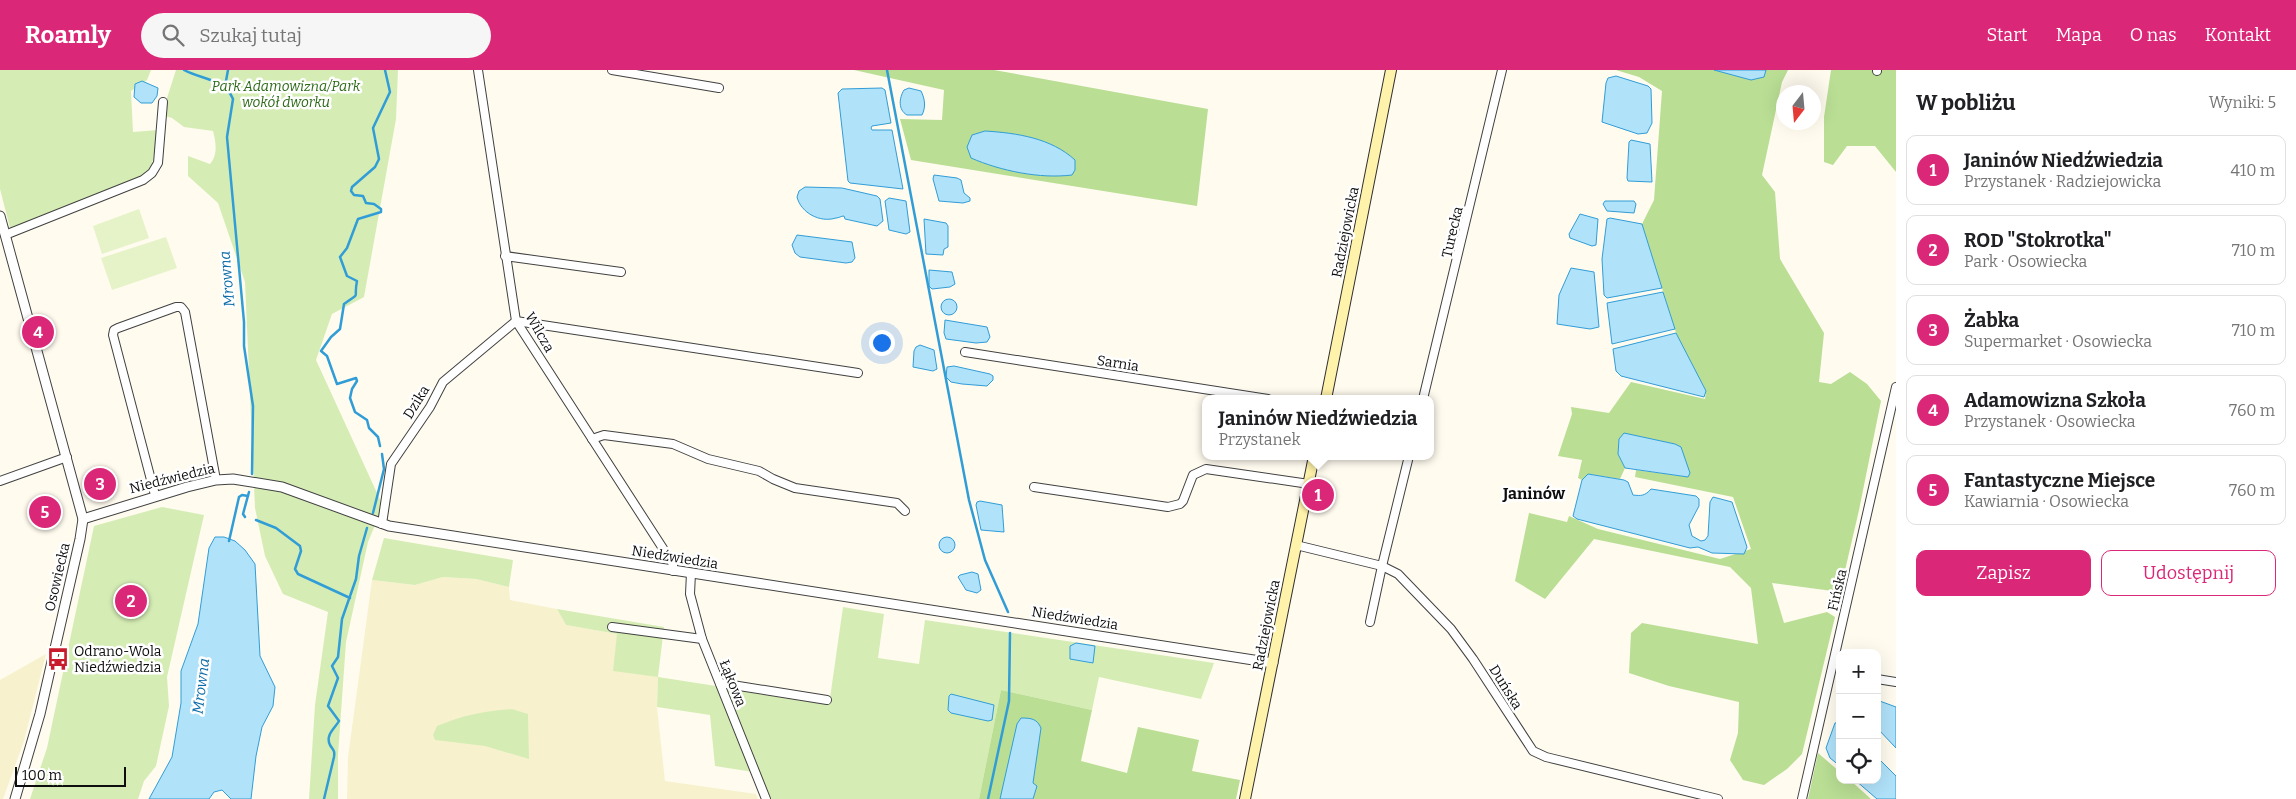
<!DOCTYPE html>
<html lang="pl">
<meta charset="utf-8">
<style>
body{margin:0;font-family:Bitter,serif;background:#f6f6f6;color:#202124}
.controls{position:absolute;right:15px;bottom:15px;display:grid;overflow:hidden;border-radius:10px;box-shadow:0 5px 20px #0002}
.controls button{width:45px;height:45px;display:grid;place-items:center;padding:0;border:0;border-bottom:1px solid #e0e0e0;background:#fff;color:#202124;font:25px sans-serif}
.compass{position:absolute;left:1776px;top:15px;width:45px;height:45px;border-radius:50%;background:#fff;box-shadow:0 5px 20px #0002;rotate:196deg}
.scale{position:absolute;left:15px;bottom:12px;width:111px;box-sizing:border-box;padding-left:5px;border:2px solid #0e0e0e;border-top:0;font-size:14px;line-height:18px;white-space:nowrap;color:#0e0e0e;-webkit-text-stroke:4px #fff;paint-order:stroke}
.you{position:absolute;left:881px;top:272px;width:18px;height:18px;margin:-12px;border:4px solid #fff;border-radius:50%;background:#1a73e8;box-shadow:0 0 0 8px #1a73e833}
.badge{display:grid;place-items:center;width:32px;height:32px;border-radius:50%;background:#db2777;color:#fff;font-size:16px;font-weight:700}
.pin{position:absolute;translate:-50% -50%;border:2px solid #fff;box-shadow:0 1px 5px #0006}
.popup{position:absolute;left:1202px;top:325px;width:232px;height:65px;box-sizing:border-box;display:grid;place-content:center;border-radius:10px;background:#fff;filter:drop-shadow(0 1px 4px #0005);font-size:16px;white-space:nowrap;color:#757577}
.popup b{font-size:19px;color:#202124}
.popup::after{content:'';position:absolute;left:50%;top:100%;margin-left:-10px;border:10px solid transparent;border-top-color:#fff}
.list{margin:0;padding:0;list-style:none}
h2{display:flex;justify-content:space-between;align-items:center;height:65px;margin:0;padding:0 20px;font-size:21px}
h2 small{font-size:16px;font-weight:400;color:#757577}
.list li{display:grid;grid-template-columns:32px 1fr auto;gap:15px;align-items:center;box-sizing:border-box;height:70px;margin:0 10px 10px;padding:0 10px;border:1px solid #e0e0e0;border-radius:10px}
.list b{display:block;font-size:19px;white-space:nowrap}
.list p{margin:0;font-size:16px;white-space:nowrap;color:#757577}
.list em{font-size:16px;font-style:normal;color:#757577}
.actions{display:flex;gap:10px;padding:15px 20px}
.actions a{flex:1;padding:11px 0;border:1px solid #db2777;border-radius:10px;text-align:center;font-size:18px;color:#db2777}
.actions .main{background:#db2777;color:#fff}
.icon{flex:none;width:28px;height:28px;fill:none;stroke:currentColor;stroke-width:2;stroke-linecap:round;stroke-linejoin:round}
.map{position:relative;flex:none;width:1896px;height:729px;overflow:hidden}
header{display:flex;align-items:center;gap:30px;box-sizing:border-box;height:70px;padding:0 25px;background:#db2777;color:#fff}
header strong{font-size:24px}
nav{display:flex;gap:28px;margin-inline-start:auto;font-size:18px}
.search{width:350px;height:45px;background:#f6f6f6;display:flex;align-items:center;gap:12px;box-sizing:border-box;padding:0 18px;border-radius:28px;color:#757577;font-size:19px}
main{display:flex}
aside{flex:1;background:#fff}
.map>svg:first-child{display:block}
.farmland{fill:#f7f2cd}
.green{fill:#d5edb5}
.forest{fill:#b9de94}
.pitch{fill:#e6f3c8}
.water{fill:#b0e2fa;stroke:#319dd7}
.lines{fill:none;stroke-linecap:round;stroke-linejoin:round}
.stream{stroke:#319dd7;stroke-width:2.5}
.minor-casing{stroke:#414141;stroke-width:10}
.tertiary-casing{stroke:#414141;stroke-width:11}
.secondary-casing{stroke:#303030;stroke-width:12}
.minor{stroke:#fff;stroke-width:8}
.tertiary{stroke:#fff;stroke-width:9}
.secondary{stroke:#fff2aa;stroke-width:10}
.labels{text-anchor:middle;stroke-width:5;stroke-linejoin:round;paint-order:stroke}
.park-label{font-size:14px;font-style:italic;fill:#2e6b19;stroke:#fff}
.street-label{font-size:14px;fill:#0e0e0e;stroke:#fff}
.poi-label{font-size:14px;fill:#0e0e0e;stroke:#fff;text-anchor:start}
.water-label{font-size:15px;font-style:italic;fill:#0e6da9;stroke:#fff}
.quarter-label{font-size:16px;font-weight:bold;fill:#0e0e0e;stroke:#fff}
</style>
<header>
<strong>Roamly</strong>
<div class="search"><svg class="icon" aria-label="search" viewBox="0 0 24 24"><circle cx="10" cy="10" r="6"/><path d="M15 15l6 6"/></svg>Szukaj tutaj</div>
<nav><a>Start</a><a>Mapa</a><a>O nas</a><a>Kontakt</a></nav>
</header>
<main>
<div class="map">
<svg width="1896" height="729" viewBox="0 0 1896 729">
<rect width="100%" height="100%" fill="#fffbef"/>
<g class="farmland">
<path d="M443 507 476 509 509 517 510 530 557 539 566 555 617 564 658 607 657 637 665 711 756 724 758 729H347L348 687 372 510 415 515Z"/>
<path d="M46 584 24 671 3 729H0V610Z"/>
</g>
<g class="green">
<path d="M0 0H151L147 10 131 21 133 62 158 60 151 101 141 107 10 158 0 119Z"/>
<path d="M176 0H398L396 49 364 227 332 244 316 290 383 436 368 472 346 572 338 685V729H309L315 635 328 542 283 524 265 486 255 438 245 212 218 133 188 106V86L210 94C218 85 216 72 213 61L184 57 172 48 165 46 166 31Z"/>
<path d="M162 437 204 445 167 607 169 636 156 696 144 711 138 729H30L47 678 94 456Z"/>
<path d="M384 468 513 490 509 517 476 509 443 507 415 515 372 510Z"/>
<path d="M843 537 884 544 878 588 919 594 925 550 1214 593 1201 629 1099 607 1092 640 1001 620 979 729H770L727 619 829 635Z"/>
<path d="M557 539 664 557 658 607 716 616 753 702 715 696 710 645 657 637 658 607 613 601 617 564 566 555Z"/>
<path d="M512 639 528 644 529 689 485 676 435 670 433 665 437 656C463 645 483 641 512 639Z"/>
</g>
<g class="forest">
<path d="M854 0H994L1208 39 1197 136 911 90 900 49 942 50 944 20Z"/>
<path d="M1616 0H1788L1782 12 1762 105 1775 122 1780 189 1824 263 1819 312 1831 314 1850 302 1867 314 1881 331 1859 440 1840 522 1772 513 1784 553 1827 542 1835 547 1802 684 1787 699 1764 715 1743 710 1730 690 1738 663 1739 632 1669 616 1629 603 1631 563 1642 553 1758 574 1751 518 1730 497 1594 469 1545 529 1515 511 1529 443 1567 452 1569 446 1598 459 1720 489 1751 479 1733 427 1635 407 1636 400 1688 407 1618 384 1625 398 1620 409 1588 404 1582 410 1578 408 1582 390 1558 386 1572 344 1571 337 1609 343 1631 312 1705 329 1706 321 1676 263 1642 154 1654 130 1662 21 1639 7Z"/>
<path d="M1831 0H1896V102L1875 76H1847L1833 95 1824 92V47Z"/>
<path d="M1001 620 1092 640 1081 691 1127 703 1138 657 1199 670 1192 701 1240 710 1236 729H979Z"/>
<path d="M1818 683 1840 702V710H1850L1871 729H1808Z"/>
</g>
<g class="pitch">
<path d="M139 139 149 168 102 184 93 156Z"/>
<path d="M166 167 177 198 112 220 101 188Z"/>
</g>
<g class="water">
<path d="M1714 0H1766L1764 7 1751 10Z"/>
<path d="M1616 6 1648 16 1651 19 1652 53 1647 63 1638 64 1602 52 1606 13 1608 8Z"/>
<path d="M142 11 158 18 157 26 152 33H141L134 27 135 14Z"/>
<path d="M882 18 885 20 891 53 872 56 871 58 872 60H892L903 119 850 113 848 111 838 23 842 19Z"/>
<path d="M909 18 921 21C925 29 926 37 922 45H907C898 40 899 28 904 20Z"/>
<path d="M985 61C1017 63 1051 68 1075 90V100L1072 105C1040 109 1001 101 971 88L967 77 972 65Z"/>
<path d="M1631 70 1650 74 1652 112 1628 111 1627 108 1629 72Z"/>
<path d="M934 105 957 108 961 110 964 123 970 128V131L963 133 939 131 933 109Z"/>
<path d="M805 117 842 118 877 126 880 129 883 151 877 156 845 149 844 146C841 146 839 148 836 148 820 153 801 143 797 127L799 121Z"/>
<path d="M889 128 906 131 910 162 906 164 889 160 885 131Z"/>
<path d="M1605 131H1634L1636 134 1634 143 1607 141 1603 134Z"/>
<path d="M1580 144 1598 149 1596 175 1592 176 1570 168 1569 164Z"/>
<path d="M1610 148 1642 154 1662 218 1607 228 1604 225 1602 189 1607 149Z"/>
<path d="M924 149 946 153 948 156V177L944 179 943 185 926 184Z"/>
<path d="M797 165 852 172 855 188 852 192 846 193 800 187 795 183 792 175Z"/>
<path d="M1571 198 1594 202 1599 257 1590 259 1557 254 1559 225Z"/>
<path d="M929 200 952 202 955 214 950 217 932 219 929 216Z"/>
<path d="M1663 222 1675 259 1612 274 1607 233Z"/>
<circle cx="949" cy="237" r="8"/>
<path d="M945 250 987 257 990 267 987 272 976 273 946 269 944 263Z"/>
<path d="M1676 263 1706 321 1704 327 1621 306 1616 301 1613 279Z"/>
<path d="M920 275 934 280 937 299 933 301 913 297 914 281 916 277Z"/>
<path d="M954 296 990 304 993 306V310L987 316 962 314 951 312 946 307 947 297Z"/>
<path d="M1624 363 1675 374 1681 377 1690 403 1688 407 1625 398 1618 384 1619 369Z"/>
<path d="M1588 404 1624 410 1628 412 1633 425C1641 426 1645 426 1651 419L1696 426 1699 429V436L1689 455 1692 466 1701 471 1705 470 1708 466 1710 432 1713 427 1732 432 1747 477 1744 484 1712 483 1698 477 1690 478 1577 449 1573 446 1582 410Z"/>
<path d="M980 431 1002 435 1004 462 981 460 976 435 977 432Z"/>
<circle cx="947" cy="475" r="8"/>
<path d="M215 467H224L235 471 245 480 255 494 260 586 275 617 273 636 262 657 256 686 251 729H231L222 720 214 722 209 729H149L172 687 181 633V601L198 554 209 478Z"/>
<path d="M972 502 978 504 981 520 977 523 966 520 958 507 960 505Z"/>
<path d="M1076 573 1095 576 1093 593 1070 589V576Z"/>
<path d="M951 624 994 635 992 650 988 651 951 643 948 640 949 626Z"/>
<path d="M1877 630 1896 637V678L1877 658Z"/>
<path d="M1021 648C1032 648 1037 649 1041 658L1033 713 1037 716 1033 729H1000L1017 654Z"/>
<path d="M1840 652V696L1830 688 1826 678 1835 653Z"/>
<path d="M1877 687 1896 706V729H1877L1855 710H1877Z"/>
</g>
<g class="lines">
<g class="stream">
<path d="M184 0C200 9 225 9 233 29L227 67 244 252V276L253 336 252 404"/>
<path d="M887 0 969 430 985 490 1008 542"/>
<path d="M222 15 226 11 228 0"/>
<path d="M380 376 378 367 369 358 367 350 355 342 350 328 352 319 357 311 356 308 337 314 327 286 321 281 331 267 340 259 344 234C362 221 353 231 357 211L347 206 340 187 347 178 358 149 381 142V139L374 134 366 133 363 126 354 125 351 121 352 117 375 97 379 89 373 58 390 22 385 0"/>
<path d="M373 443 384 399 382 384"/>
<path d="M245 447 243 444 249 422"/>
<path d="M256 450 276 458 300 476 301 481 295 499 298 504 350 528"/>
<path d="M229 471 239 427 242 425 248 426"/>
<path d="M324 729 334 687C335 680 333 680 330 675 325 665 335 658 339 651L328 636 338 608 332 596 338 587 342 549 356 509 359 486 367 458"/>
<path d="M988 729 1009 631 1010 563"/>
</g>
<defs>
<g id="minor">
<path d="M478 0 516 251 673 494V501"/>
<path d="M612 0 719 18"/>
<path d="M1877 1V0"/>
<path d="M5 165 143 110 152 103 158 93 163 32"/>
<path d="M505 186 621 202"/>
<path d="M965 282 1268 329"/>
<path d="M1423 329 1502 0"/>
<path d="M592 369 604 365 673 374 708 389 759 401 773 409 795 418 897 433 905 441"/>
<path d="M0 411 67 387"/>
<path d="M1034 417 1168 437 1180 434 1183 431 1193 405 1206 399 1309 414"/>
<path d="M155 425 113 265 114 260 118 258 176 237H181L185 242 216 410"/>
<path d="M382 454 391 394 430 337 443 312 516 251 858 303"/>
<path d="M1296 475 1382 496 1398 504 1451 559 1473 589 1533 681 1546 687 1718 729"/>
<path d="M691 503 690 524 702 569 766 729"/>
<path d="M1370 552 1382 496 1409 386"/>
<path d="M612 557 702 569"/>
<path d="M1877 609 1896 612"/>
<path d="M720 613 827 630"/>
<path d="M1802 729 1896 317"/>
</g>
<g id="tertiary">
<path d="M0 146 83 449 80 469 40 644 15 729"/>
<path d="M83 449 187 417 216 410 233 409 282 417 389 456 1273 593"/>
</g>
<g id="secondary">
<path d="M1326 329 1391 0"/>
<path d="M1245 729 1314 386"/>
</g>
</defs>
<use href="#minor" class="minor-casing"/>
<use href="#tertiary" class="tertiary-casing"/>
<use href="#secondary" class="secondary-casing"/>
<use href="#minor" class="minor"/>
<use href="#tertiary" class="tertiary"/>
<use href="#secondary" class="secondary"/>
</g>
<defs>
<symbol id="bus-bare" viewBox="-9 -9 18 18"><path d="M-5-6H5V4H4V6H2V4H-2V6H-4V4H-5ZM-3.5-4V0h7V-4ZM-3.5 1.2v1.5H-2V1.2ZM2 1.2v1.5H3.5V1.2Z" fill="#c81c2c" stroke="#fff" stroke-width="2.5" paint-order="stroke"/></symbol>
</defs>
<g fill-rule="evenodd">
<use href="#bus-bare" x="42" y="573" width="32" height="32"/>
</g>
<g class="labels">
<g class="park-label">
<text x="286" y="21">Park Adamowizna/Park<tspan x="286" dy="16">wokół dworku</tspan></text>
</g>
<g class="street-label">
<text transform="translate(1345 162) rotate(-79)" y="5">Radziejowicka</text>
<text transform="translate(1452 162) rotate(-77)" y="5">Turecka</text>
<text transform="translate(540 262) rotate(60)" y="5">Wilcza</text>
<text transform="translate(1118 293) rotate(9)" y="5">Sarnia</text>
<text transform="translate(416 332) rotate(-58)" y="5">Dzika</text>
<text transform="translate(172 408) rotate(-14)" y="5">Niedźwiedzia</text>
<text transform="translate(675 487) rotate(9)" y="5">Niedźwiedzia</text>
<text transform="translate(57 507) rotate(-77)" y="5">Osowiecka</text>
<text transform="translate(1837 520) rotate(-77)" y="5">Fińska</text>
<text transform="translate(1075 548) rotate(9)" y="5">Niedźwiedzia</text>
<text transform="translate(1266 555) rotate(-79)" y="5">Radziejowicka</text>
<text transform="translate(733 613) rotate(68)" y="5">Łąkowa</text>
<text transform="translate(1506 617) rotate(58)" y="5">Duńska</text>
</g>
<g class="poi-label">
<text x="74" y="586">Odrano-Wola<tspan x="74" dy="16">Niedźwiedzia</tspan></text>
</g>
<g class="water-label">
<text transform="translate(227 209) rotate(-95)" y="5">Mrowna</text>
<text transform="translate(201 616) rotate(-83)" y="5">Mrowna</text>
</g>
<g class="quarter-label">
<text x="1534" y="429">Janinów</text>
</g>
</g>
</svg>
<div class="controls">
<button>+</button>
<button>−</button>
<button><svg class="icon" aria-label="locate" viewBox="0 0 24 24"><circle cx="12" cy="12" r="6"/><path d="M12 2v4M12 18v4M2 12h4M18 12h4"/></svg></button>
</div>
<svg class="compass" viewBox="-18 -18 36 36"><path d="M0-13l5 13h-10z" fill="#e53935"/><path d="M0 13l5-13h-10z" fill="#757577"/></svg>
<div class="scale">100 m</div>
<div class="you"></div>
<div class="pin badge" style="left:1318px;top:425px">1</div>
<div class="popup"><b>Janinów Niedźwiedzia</b>Przystanek</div>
<div class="pin badge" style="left:131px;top:531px">2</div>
<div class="pin badge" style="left:100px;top:414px">3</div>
<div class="pin badge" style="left:38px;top:262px">4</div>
<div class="pin badge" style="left:45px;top:442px">5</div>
</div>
<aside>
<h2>W pobliżu<small>Wyniki: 5</small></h2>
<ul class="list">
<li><span class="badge">1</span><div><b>Janinów Niedźwiedzia</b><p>Przystanek · Radziejowicka</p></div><em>410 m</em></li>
<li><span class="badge">2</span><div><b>ROD &quot;Stokrotka&quot;</b><p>Park · Osowiecka</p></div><em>710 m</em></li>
<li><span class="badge">3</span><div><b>Żabka</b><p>Supermarket · Osowiecka</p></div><em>710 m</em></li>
<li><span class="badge">4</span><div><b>Adamowizna Szkoła</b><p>Przystanek · Osowiecka</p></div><em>760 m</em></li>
<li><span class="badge">5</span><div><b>Fantastyczne Miejsce</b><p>Kawiarnia · Osowiecka</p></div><em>760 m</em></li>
</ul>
<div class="actions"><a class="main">Zapisz</a><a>Udostępnij</a></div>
</aside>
</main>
